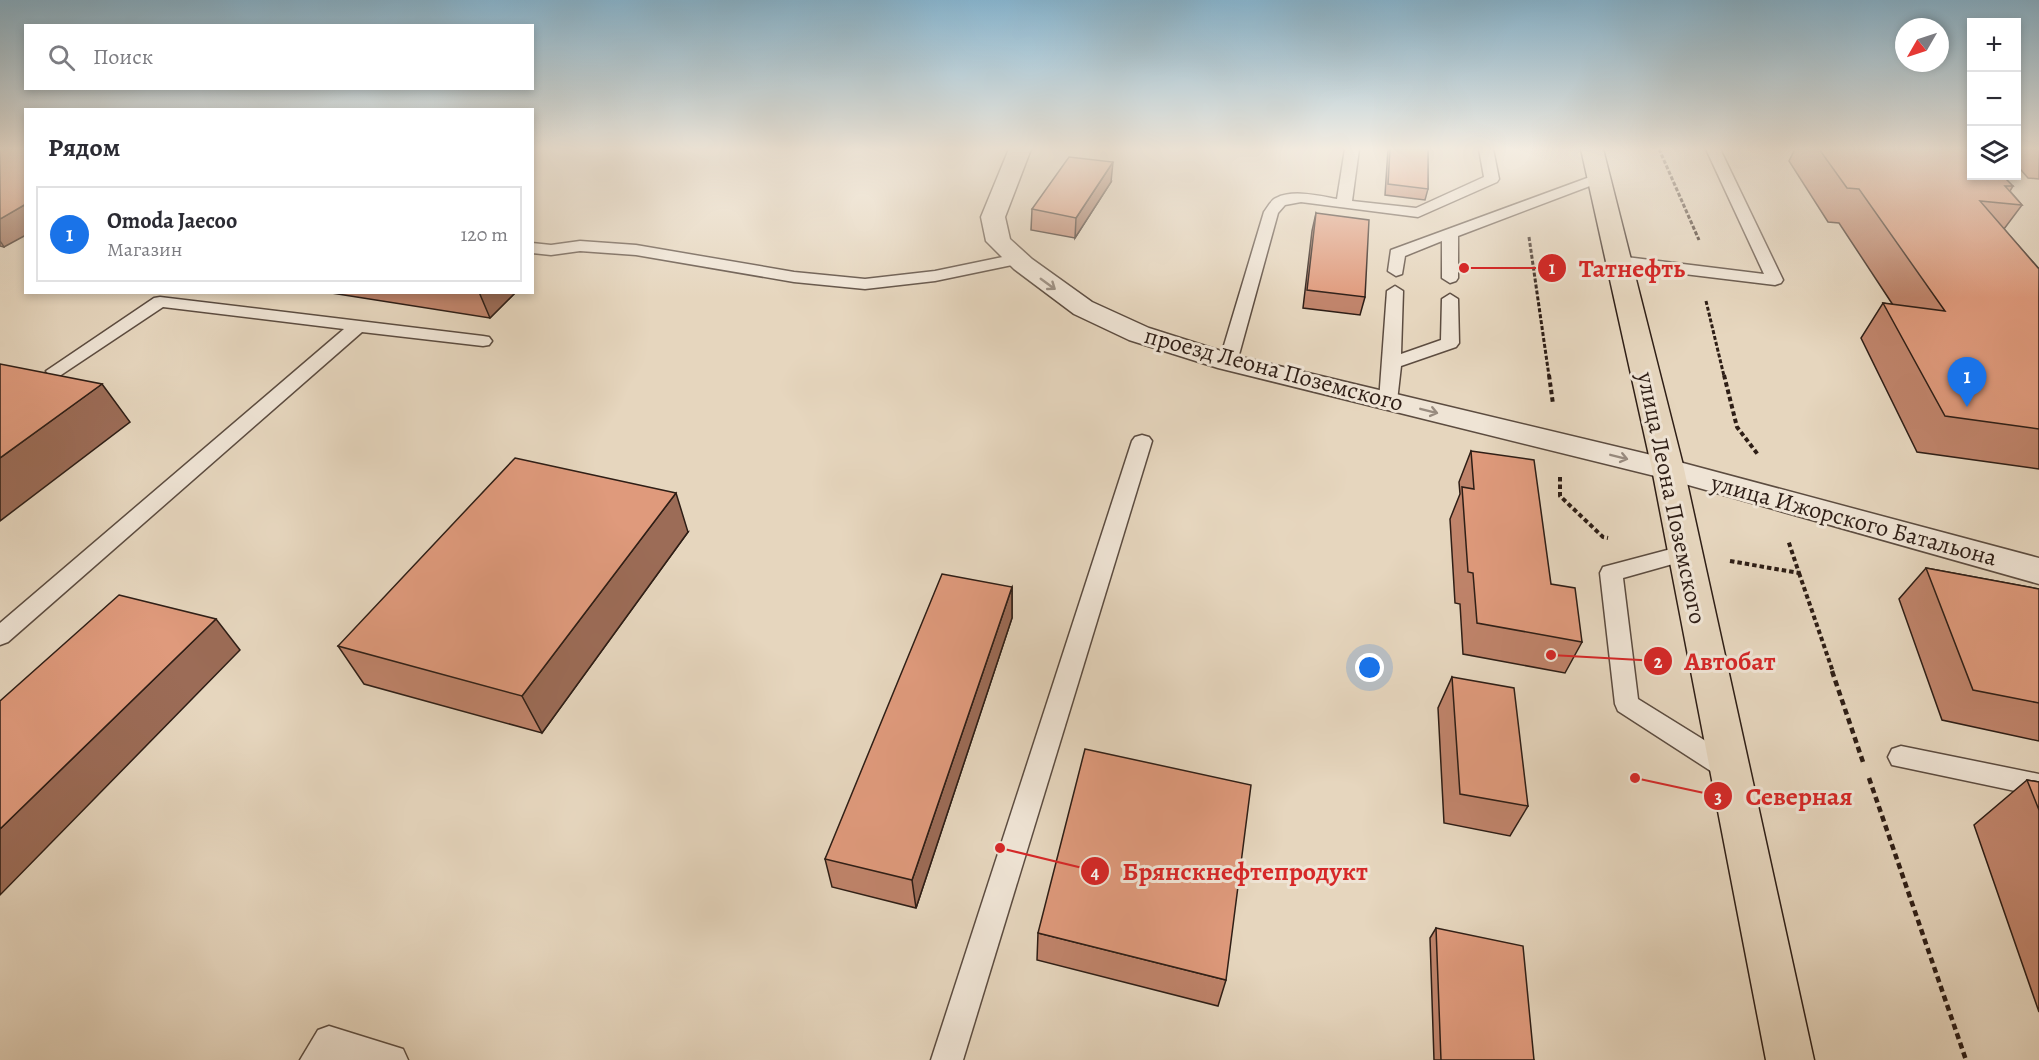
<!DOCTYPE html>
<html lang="ru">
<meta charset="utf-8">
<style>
body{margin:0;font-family:Alegreya,serif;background:#f2f2f3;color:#2b2b33}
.controls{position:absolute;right:18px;top:18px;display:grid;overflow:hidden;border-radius:0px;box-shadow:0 3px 9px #0003}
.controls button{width:54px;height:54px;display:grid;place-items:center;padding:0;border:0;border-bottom:2px solid #e1e1e2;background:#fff;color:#2b2b33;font:30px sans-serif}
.compass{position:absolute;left:1895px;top:18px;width:54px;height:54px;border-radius:50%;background:#fff;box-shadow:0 3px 9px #0003;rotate:231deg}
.you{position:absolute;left:1370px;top:668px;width:21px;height:21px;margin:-15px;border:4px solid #fff;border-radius:50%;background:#1a73e8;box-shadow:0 0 0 9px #1a73e833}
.badge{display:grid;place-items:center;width:39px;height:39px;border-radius:50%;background:#1a73e8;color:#fff;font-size:20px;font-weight:700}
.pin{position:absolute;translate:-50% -50px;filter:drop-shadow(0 2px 3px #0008)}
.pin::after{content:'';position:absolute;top:32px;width:21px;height:18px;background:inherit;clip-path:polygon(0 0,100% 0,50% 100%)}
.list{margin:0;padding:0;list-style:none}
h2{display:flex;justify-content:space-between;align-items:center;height:78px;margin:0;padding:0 24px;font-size:26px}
h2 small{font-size:20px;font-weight:400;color:#7c7c81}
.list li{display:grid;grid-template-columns:39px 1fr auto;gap:18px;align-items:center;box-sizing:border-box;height:96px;margin:0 12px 12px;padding:0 12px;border:2px solid #e1e1e2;border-radius:0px}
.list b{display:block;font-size:22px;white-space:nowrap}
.list p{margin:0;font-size:20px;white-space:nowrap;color:#7c7c81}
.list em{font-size:20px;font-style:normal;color:#7c7c81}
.icon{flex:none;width:33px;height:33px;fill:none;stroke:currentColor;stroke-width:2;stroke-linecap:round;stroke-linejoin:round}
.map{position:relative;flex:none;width:2039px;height:1060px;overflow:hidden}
.search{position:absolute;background:#fff;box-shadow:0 3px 9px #0003;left:24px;top:24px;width:510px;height:66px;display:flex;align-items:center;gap:15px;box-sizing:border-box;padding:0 21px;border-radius:0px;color:#7c7c81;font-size:22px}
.panel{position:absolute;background:#fff;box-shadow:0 3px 9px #0003;left:24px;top:108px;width:510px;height:186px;border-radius:0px}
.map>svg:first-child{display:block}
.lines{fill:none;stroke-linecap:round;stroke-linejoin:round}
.lane-casing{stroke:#5c4c40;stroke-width:3}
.street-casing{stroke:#5c4c40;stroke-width:3}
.primary-casing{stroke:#2e1e16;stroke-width:3}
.path-far2{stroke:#2e1e16;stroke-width:3;stroke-dasharray:4 2;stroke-linecap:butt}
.path-far1{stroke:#2e1e16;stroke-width:4;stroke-dasharray:4.5 3;stroke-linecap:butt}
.path{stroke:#2e1e16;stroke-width:4.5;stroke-dasharray:6 4;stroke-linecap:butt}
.lane{fill:#efe4d5;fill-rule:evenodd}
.street{fill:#efe4d5;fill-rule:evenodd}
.primary{fill:#e6d6be;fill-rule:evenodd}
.wall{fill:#c0846b;stroke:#2e1e16;stroke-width:1.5}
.shaded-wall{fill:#9c6c57;stroke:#2e1e16;stroke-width:1.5}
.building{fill:#df9a7c;stroke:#2e1e16;stroke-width:1.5}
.oneway{stroke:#988b7f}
.labels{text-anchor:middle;stroke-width:6;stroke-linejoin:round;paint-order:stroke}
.street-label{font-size:24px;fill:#2e1e16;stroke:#efe4d5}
.leader{fill:none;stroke:#d62828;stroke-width:2}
.callout-dot{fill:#d62828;stroke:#efe4d5;stroke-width:2}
.mark-label{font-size:18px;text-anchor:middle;font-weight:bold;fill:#fff}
.callout-label{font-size:26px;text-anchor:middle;font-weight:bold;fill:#d62828;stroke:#efe4d5;stroke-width:6;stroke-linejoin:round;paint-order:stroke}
</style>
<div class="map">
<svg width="2039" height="1060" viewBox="0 0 2039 1060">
<rect width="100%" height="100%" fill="#e6d6be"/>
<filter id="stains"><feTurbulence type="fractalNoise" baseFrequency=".00333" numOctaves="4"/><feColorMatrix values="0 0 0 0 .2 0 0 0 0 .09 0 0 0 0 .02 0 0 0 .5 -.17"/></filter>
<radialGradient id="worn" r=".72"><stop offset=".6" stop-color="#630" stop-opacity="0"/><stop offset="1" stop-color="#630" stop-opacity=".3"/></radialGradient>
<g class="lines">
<defs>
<g id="lane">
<path d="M1345 149H1359L1352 201 1416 208 1484 177 1479 149H1493L1499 179 1497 182 1418 217 1301 202 1285 205 1278 213 1237 362 1234 366H1222L1219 362 1264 212C1267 208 1271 200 1276 198 1293 189 1319 196 1337 199Z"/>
<path d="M1706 149H1720L1783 280 1781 283 1775 285 1618 266 1610 261 1618 256 1764 274Z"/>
<path d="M1598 174 1603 175 1605 178 1603 181 1458 236V278L1456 281 1450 283 1442 278V241L1405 256 1402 274 1396 276 1388 271 1391 250Z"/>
<path d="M580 241 636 245 794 272 865 279 935 271 1017 254 1025 259 1017 264 935 281 865 289 794 282 636 255 580 251 551 255 532 253V243L551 245Z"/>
<path d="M1395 286 1403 291 1401 354 1441 340 1442 299 1450 294 1458 299 1459 343 1456 347 1401 366 1397 401 1395 405H1381L1379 401 1387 291Z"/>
<path d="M160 297 483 336 489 337 492 341 489 345 483 346 362 332 8 642 0 645V623L344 329 163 307 61 375H49L46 371 154 298Z"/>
<path d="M1142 435 1149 437 1152 441 963 1060H931L1132 441 1135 437Z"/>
<path d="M1686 545 1694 548 1697 553 1694 558 1623 578 1638 699 1738 761 1742 769 1738 777 1729 780 1720 777 1618 711 1615 704 1600 573 1603 567Z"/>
<path d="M1901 746 2039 774V796L1892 765 1888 757 1892 749Z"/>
<path d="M329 1026 403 1049 408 1060H300L318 1030Z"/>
</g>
<path id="street" d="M1009 149H1031L1005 217 1010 239 1032 259 1092 302 1149 328 1237 356 1668 459 2039 558V584L1667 479 1218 368 1129 340 1074 314 1014 269 986 241 981 217Z"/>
<path id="primary" d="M1581 149H1603L1684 469 1814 1060H1766L1652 469Z"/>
</defs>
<use href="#lane" class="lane-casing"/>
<use href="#street" class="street-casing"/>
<use href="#primary" class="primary-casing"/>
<g class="path-far2">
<path d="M1659 149 1699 240"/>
<path d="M1529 237 1549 376"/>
<path d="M1706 301 1724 376"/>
</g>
<g class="path-far1">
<path d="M1549 375 1553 404"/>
<path d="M1724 375 1737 427 1759 456"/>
<path d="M1560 477V496L1603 537 1608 538"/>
<path d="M1730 561 1799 573 1788 540"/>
<path d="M1799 573 1833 672"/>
</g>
<g class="path">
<path d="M1832 671 1863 762"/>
<path d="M1869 778 1966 1060"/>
</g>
<use href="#lane" class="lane"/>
<use href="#street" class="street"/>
<use href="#primary" class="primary"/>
</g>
<g class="wall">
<path d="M0 149 4 247 0 246Z"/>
<path d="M1388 149H1428V189L1425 200 1385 195Z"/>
<path d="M1795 149H1819L2013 186 2010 191 2022 205 2004 229 2039 269V469L1917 452 1861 338 1883 303 1893 305 1839 223 1828 222 1789 161Z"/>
<path d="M2016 149H2039V179L2028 178 2016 164Z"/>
<path d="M1111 182 1075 238 1031 230 1032 209Z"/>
<path d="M1316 213 1365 297 1360 315 1303 308 1312 231Z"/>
<path d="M325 292H516L490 318Z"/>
<path d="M1471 451 1551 584 1582 642 1565 673 1463 654 1460 604 1455 603 1450 519 1460 494 1459 482Z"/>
<path d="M688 532 542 733 364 684 338 646Z"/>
<path d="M1926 568 2039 589V741L1942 720 1899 599Z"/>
<path d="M1012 587V618L916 908 832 887 825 859Z"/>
<path d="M1452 677 1528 806 1510 836 1444 823 1438 708Z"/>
<path d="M2027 780 2039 782V1012L1974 825Z"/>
<path d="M1436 928 1534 1060H1434L1430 938Z"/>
<path d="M1038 933 1226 980 1218 1006 1037 960Z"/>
</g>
<g class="shaded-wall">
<path d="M1113 162 1111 182 1075 238 1076 218Z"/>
<path d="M26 204V235L4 247 0 241V219Z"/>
<path d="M479 292H516L490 318Z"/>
<path d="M102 384 130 422 0 521V458Z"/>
<path d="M676 493 688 532 542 733 522 696Z"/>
<path d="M1012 587V618L916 908 912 880Z"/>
<path d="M216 619 240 650 0 895V829Z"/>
</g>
<g class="building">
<path d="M0 149H26V204L0 219Z"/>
<path d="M1390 149H1428V189L1388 184Z"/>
<path d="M1819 149H1971V176H2003L2013 186H2005L2022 205 1980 201 2039 269V429L1945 416 1883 303 1945 311 1859 189 1847 188Z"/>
<path d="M1069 157 1113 162 1076 218 1032 209Z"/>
<path d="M1316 213 1369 220 1365 297 1307 290Z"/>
<path d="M0 364 102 384 0 458Z"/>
<path d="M1471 451 1534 460 1551 584 1575 588 1582 642 1477 623 1473 573 1468 572 1462 487 1474 489Z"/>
<path d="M515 458 676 493 522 696 338 646Z"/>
<path d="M1926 568 2039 589V703L1973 690Z"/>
<path d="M942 574 1012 587 912 880 825 859Z"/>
<path d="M119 595 216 619 0 829V701Z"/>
<path d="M1452 677 1514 688 1528 806 1460 794Z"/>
<path d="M1085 749 1251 785 1226 980 1038 933Z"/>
<path d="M2027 780 2039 782V810Z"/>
<path d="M1436 928 1523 946 1534 1060H1441Z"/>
</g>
<defs><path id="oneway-shaft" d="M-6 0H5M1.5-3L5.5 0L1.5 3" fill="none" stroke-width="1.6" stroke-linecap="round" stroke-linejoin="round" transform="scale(1.5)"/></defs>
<g class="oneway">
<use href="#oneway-shaft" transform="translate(1048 284) rotate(36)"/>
<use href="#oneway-shaft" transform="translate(1429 411) rotate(14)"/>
<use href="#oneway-shaft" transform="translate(1619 457) rotate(14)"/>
</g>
<linearGradient id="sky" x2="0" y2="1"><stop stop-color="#87b6d1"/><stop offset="0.5" stop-color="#f4ede2"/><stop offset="1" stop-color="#f4ede2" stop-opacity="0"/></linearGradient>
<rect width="2039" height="298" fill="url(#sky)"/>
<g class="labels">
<g class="street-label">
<text transform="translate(1274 369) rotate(15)" y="8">проезд Леона Поземского</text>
<text transform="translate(1672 498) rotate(78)" y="8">улица Леона Поземского</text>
<text transform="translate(1854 520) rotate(15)" y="8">улица Ижорского Батальона</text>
</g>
</g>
<path class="leader" d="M1464 268L1552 268M1551 655L1658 661M1635 778L1718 796M1000 848L1095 871"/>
<g class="callout-dot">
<circle cx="1464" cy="268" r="6"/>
<circle cx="1551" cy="655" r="6"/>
<circle cx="1635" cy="778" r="6"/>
<circle cx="1000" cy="848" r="6"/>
<circle cx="1552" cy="268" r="15"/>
<circle cx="1658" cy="661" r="15"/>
<circle cx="1718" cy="796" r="15"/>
<circle cx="1095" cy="871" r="15"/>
</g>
<g class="mark-label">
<text x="1552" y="274">1</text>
<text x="1658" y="668">2</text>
<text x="1718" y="803">3</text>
<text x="1095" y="878">4</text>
</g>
<g class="callout-label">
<text x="1632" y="277">Татнефть</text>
<text x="1730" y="670">Автобат</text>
<text x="1799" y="805">Северная</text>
<text x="1245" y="880">Брянскнефтепродукт</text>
</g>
<rect width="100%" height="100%" filter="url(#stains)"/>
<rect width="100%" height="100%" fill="url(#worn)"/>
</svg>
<div class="controls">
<button>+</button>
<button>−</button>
<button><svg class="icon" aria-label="layers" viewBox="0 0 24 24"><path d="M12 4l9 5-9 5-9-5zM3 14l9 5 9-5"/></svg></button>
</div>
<svg class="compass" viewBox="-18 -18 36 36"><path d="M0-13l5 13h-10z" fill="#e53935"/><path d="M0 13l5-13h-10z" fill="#7c7c81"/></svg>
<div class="you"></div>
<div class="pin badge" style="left:1967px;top:407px">1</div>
<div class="search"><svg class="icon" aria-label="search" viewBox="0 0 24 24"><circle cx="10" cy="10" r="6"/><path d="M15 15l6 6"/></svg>Поиск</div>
<section class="panel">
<h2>Рядом<small></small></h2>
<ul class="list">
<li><span class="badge">1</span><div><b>Omoda Jaecoo</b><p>Магазин</p></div><em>120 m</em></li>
</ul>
</section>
</div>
